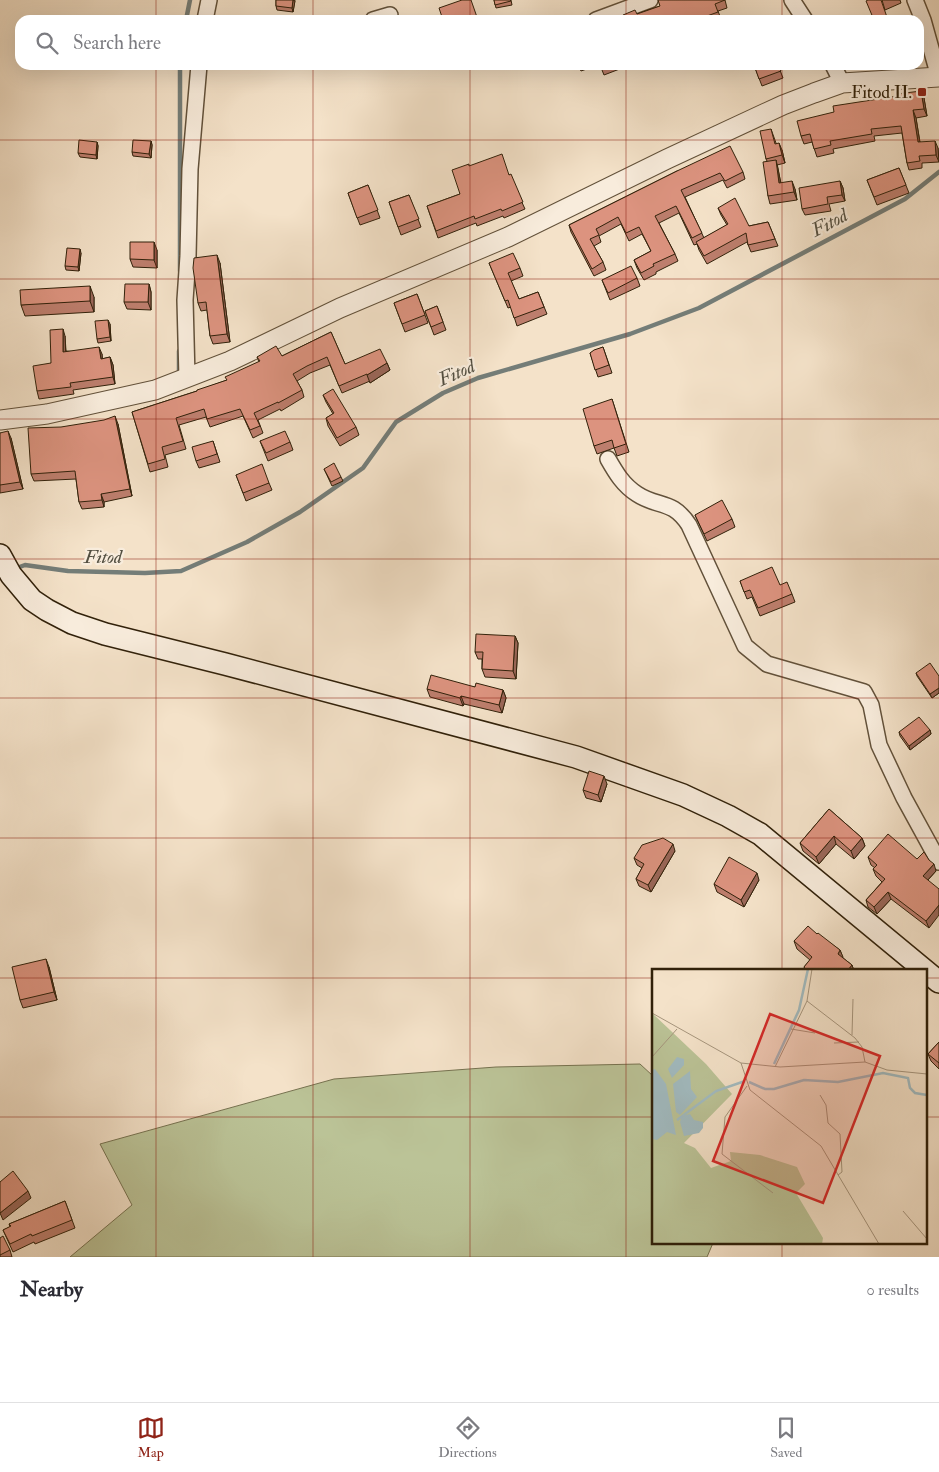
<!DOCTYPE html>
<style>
body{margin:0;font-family:"IM FELL Double Pica",serif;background:#f2f2f3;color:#2b2b33}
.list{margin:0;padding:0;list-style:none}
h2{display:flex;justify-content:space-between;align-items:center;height:65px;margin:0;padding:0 20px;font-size:21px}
h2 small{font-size:16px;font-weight:400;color:#7c7c81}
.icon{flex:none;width:28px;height:28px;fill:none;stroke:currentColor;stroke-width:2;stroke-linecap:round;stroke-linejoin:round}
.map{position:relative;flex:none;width:939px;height:1257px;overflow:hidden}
.search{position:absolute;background:#fff;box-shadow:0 5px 20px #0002;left:15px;right:15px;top:15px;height:55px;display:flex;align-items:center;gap:12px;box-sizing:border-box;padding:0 18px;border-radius:15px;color:#7c7c81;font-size:19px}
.sheet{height:145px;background:#fff}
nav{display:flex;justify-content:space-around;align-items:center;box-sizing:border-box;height:70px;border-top:1px solid #e1e1e2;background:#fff;font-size:14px;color:#7c7c81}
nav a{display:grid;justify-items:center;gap:2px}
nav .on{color:#8f2418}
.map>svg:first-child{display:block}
.green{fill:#bbc397;stroke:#767250}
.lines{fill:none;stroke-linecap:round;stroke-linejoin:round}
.stream{stroke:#747d78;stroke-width:4.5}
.minor-casing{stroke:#62513a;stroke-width:18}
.tertiary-casing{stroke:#62513a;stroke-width:21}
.secondary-casing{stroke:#31210a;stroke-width:24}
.minor{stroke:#f8ecdc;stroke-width:15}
.tertiary{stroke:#f8ecdc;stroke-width:19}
.secondary{stroke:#f8ecdc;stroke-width:21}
.wall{fill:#bd7e6d;stroke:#31210a}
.shaded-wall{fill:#9a6759;stroke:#31210a}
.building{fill:#dc937f;stroke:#31210a}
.grid{fill:none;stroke:#8f2418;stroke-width:1;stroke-opacity:0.55}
.poi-dot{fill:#8f2418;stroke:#f8ecdc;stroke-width:2}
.labels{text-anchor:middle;stroke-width:4.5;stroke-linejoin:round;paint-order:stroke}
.poi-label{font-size:18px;fill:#31210a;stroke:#f8ecdc;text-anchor:end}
.water-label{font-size:19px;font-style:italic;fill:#534f41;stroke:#f8ecdc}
.inset-river{fill:none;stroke:#a1bbc1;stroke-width:2.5}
.inset-road{fill:none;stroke:#a6957d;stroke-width:1}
.view{fill:#d62828;fill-opacity:0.15;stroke:#d62828;stroke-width:2.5}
.inset-edge{fill:none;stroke:#31210a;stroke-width:2.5}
</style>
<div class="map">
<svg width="939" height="1257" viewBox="0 0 939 1257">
<rect width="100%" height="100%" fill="#f4e2c9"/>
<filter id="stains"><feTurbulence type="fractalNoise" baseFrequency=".004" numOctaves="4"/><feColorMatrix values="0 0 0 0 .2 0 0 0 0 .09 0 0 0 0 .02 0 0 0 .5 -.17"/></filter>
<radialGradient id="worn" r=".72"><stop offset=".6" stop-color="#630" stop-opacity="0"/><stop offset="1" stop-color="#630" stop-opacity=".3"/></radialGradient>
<path class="green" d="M640 1064 653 1076V1243H713L707 1257H70L132 1205 100 1144 334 1079 496 1067Z"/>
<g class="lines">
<g class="stream">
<path d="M186 20 190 0"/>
<path d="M180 271V65"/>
<path d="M179 376V351"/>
<path d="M14 569 25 565 68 571 145 573 181 571 247 542 300 512 363 468 396 422 443 393 478 378 630 334 699 308 905 199 939 172"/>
</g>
<defs>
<g id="minor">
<path d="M792 0 805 20"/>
<path d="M915 0 923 20 939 77"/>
<path d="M205 20 209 0"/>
<path d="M373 20 390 15"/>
<path d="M596 20 650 0"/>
<path d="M833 65 842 83"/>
<path d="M187 378 185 300 188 256 190 169 199 65"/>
<path d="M608 459C616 473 623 485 637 494 658 508 672 499 689 525L745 646 767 664 864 692 871 705 879 745 904 798 939 862"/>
</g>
<path id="tertiary" d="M0 420 47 414 155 390 230 361 340 308 508 237 667 159 783 105 814 93 842 83 939 77"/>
<path id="secondary" d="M0 555 11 575 32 600 47 610 72 623 105 634 225 664 576 757 683 795 728 816 760 834 939 982"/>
</defs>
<use href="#minor" class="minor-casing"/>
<use href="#tertiary" class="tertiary-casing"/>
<use href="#secondary" class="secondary-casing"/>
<use href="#minor" class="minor"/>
<use href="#tertiary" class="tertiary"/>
<use href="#secondary" class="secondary"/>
</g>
<g class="wall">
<path d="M276 0H295L293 12 277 10 276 6Z"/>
<path d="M494 0H511L512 5 496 8Z"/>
<path d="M725 0 727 8 718 11 721 19 719 20H625L637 14 660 6Z"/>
<path d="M882 0H900L901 3 885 10Z"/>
<path d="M578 65H598L581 71Z"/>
<path d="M600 65H630L604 75Z"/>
<path d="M754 65H778L783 78 762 86Z"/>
<path d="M924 98 927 116 916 118 920 142 938 148 939 162 922 163V168L909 170 907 163 902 133 874 136 875 141 833 149 834 153 817 157 812 142 804 144 801 136Z"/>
<path d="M771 129 776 143 782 150 785 163 777 165 781 183 795 189 797 200 770 204 768 196 767 161 766 159Z"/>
<path d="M151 141 152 145 151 158 133 156 132 152Z"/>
<path d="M97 142 98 146 97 159 80 157 78 153Z"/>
<path d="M469 166 509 174 525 209 504 218 503 216 477 226 476 223 438 238 427 206 460 194Z"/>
<path d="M899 168 909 193 877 205 867 180Z"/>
<path d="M677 171 743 172 745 179 727 188 723 180 685 197 704 238 727 225 721 215 718 208 749 226 768 222 778 246 751 252 747 242 707 264 699 250 697 244 694 245 679 213 659 223 675 254 678 261 656 272V274L644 280 637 268 634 260 651 251 642 234 629 241 621 224 599 236 601 242 594 246 603 262 606 270 594 276 571 232 569 225Z"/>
<path d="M840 181 843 188 845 201 829 204 831 211 805 215 802 209Z"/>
<path d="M368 185 380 218 360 225 348 193Z"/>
<path d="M409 195 421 227 401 235 389 202Z"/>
<path d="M157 250V268L133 267 130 259Z"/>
<path d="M81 253 79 271 66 270 65 266Z"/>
<path d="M220 263 230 342 213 344 210 336 207 310 201 311 198 303Z"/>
<path d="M489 263 520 268 523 276 511 281 519 299 538 292 547 314 517 326 511 307 508 308Z"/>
<path d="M637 278 640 286 610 300 602 280Z"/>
<path d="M149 284 151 292V310L127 309 124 302Z"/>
<path d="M417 294 428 323 405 332 394 303Z"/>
<path d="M94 297V312L25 316 21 305Z"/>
<path d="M437 306 446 330 434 335 425 311Z"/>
<path d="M110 324 111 341 98 343 97 339Z"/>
<path d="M331 332 345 364 387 363 390 370 370 383V381L342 393 330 365 310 373 297 381 302 390 304 397 281 411 280 409 258 420 263 433 253 438 243 416 210 427 206 417 179 425 186 449 165 455 168 467 150 472 132 412 197 391 227 380 259 362 257 357 282 356Z"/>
<path d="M65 336 66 351 102 354V359L110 357 113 365 115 384 73 390 74 394 39 399 37 391 51 363Z"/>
<path d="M603 347 612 373 598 377 590 353Z"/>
<path d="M323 395 356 427 359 435 340 446 328 426 326 418 333 414 326 402Z"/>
<path d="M612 399 629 452 617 456 614 448 597 454 594 446Z"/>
<path d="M118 424 132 496 104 502V507L82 509 79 502 76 479 34 481 31 474Z"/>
<path d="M0 433 11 438 23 489 0 493Z"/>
<path d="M213 441 220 462 199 468 196 461Z"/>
<path d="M260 441 290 442 293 450 268 461Z"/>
<path d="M324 469 341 477 343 481 332 486Z"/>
<path d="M236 475 269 483 272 490 246 501Z"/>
<path d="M695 515 732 519 735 527 707 541Z"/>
<path d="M740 581 780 585 792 594 795 602 760 616 752 597 747 599Z"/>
<path d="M515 636 518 643 516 679 485 677 482 669V659H478L475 652Z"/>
<path d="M916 673 939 676V693L932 698 917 676Z"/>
<path d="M475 687 503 690 506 698 502 713 464 704 463 706 430 697 427 689Z"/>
<path d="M930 730 931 734 910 750 900 736 899 732Z"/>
<path d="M607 784 601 802 586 798 583 790Z"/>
<path d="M829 809 862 838 865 846 854 859 836 844 819 864 803 851 800 843Z"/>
<path d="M675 851 651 892 639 886 636 879 642 868 637 865 634 858Z"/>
<path d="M868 857 929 860 936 871 928 880 929 928 891 899 877 914 868 907 866 900 882 882 876 876 873 869 875 868 871 865Z"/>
<path d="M759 880 744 907 717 892 714 884Z"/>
<path d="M817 934 840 950 843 958 852 965 854 971H806L804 967 810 960 797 949 794 941Z"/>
<path d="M49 967 57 1000 23 1008 20 1000Z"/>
<path d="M939 1042V1069L931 1061 928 1054Z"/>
<path d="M65 1201 75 1228 35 1244 34 1242 13 1252 3 1230 10 1227 9 1224Z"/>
<path d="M0 1238 10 1250 12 1257H0Z"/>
</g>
<g class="shaded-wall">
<path d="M293 0 295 1 293 12 292 8Z"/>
<path d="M921 91 924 98 927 116 924 109Z"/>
<path d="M913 110 916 118 921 150 918 142Z"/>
<path d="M151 141 152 145 151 158 149 154Z"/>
<path d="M935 141 938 148 939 162 936 155Z"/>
<path d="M97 142 98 146 97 159 96 155Z"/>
<path d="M779 143 782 150 785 163 782 155Z"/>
<path d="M776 160 778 168 782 191 779 183Z"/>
<path d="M792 181 795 189 797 200 794 192Z"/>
<path d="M840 181 843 188 845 201 842 195Z"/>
<path d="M154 242 157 250V268L154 260Z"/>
<path d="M80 249 81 253 79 271 78 267Z"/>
<path d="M217 255 220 263 230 342 227 334Z"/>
<path d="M149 284 151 292V310L148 302Z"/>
<path d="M90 286 94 297V312L90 301Z"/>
<path d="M108 320 110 324 111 341 110 337Z"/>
<path d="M63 329 65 336 66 359 63 352Z"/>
<path d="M99 347 102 354 103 366 101 359Z"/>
<path d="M110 357 113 365 115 384 113 377Z"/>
<path d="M387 363 390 370 370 383 367 375Z"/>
<path d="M115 416 118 424 132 496 130 489Z"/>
<path d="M8 431 11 438 23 489 20 482Z"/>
<path d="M101 494 104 502V507L102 500Z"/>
<path d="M515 636 518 643 516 679 513 671Z"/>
<path d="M939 688V693L932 698 930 694Z"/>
<path d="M503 690 506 698 502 713 499 705Z"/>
<path d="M461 696 464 704 463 706 460 698Z"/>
<path d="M930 730 931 734 910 750 909 746Z"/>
<path d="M604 776 607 784 601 802 598 795Z"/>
<path d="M834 836 836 844 819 864 816 857Z"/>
<path d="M862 838 865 846 854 859 851 851Z"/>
<path d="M673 844 675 851 651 892 648 885Z"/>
<path d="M934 864 936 871 925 883 923 876Z"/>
<path d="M757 873 759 880 744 907 741 900Z"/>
<path d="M888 892 891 899 877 914 874 907Z"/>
<path d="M939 905V915L929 928 926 921Z"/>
<path d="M840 950 843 957 840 961 838 954Z"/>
<path d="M46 959 49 967 57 1000 54 992Z"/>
<path d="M852 965 854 971H847Z"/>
<path d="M28 1191 31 1198 3 1220 0 1213Z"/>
</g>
<g class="building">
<path d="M276 0H293L292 8 276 6Z"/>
<path d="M462 0H471L478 20H443L439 8Z"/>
<path d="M494 0H510L511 1 495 5Z"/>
<path d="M658 0H725L715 4 718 12 696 20H625L623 15 635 10 637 14 660 6Z"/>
<path d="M868 0H881L888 20H874L866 1Z"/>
<path d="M754 65H778L781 71 759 79Z"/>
<path d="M921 91 924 109 913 110 918 142 935 141 936 155 919 156 920 161 907 163 901 126 871 129 872 134 830 141 831 145 814 149 810 134 801 136 797 121 834 112 833 106 898 96 897 94Z"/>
<path d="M771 129 775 144 779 143 782 155 766 159 760 131Z"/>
<path d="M79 140 97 142 96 155 78 153Z"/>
<path d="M133 140 151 141 149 154 132 152Z"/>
<path d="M730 146 743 172 725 181 720 173 681 190 702 233 692 238 676 206 655 216 675 254 653 264 654 266 641 273 634 260 651 251 639 227 626 233 618 217 596 229 599 235 590 239 603 262 592 269 569 225 677 171Z"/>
<path d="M502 154 509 175 511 174 523 202 502 211 501 209 475 219 474 216 436 231 427 206 460 194 452 170 469 164V166Z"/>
<path d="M776 160 779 183 792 181 794 192 768 196 763 162Z"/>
<path d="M899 168 906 185 874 197 867 180Z"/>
<path d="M840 181 842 195 827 197 828 204 802 209 799 188Z"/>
<path d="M368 185 378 210 357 218 348 193Z"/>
<path d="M409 195 419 219 398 227 389 202Z"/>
<path d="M735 198 749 226 768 222 775 239 748 245 746 233 704 256 696 242 728 224 718 208Z"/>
<path d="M130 242H154V260L130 259Z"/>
<path d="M67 248 80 249 78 267 65 266Z"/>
<path d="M513 253 520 268 508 273 519 299 538 292 544 307 514 318 508 300 505 301 489 263Z"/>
<path d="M217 255 227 334 210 336 206 302 198 303 193 268 194 258Z"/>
<path d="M631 266 637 278 608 293 602 280Z"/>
<path d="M125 284H149L148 302H124Z"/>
<path d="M90 286V301L21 305 20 290Z"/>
<path d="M417 294 425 315 402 324 394 303Z"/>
<path d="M437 306 443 322 431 327 425 311Z"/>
<path d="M108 320 110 337 97 339 95 321Z"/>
<path d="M63 329V352L99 347 101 359 110 357 113 377 70 383 71 387 37 391 33 366 51 363 50 330Z"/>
<path d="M331 332 345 364 380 349 387 363 367 375V374L339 386 327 357 307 366 293 374 302 390 278 403V402L254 413 260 426 250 430 240 409 207 419 204 409 176 418 183 441 162 447 165 459 148 464 132 412 197 391V390L227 380 225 377 260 361 257 357 276 346 282 356Z"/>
<path d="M603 347 609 365 595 370 590 353 594 350Z"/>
<path d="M333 389 356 427 337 438 326 418 334 413 323 395Z"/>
<path d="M612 399 626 444 614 448 612 440 594 446 583 409Z"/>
<path d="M115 416 130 489 101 494 102 500 79 502 75 471 31 474 28 428 61 427 104 420Z"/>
<path d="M8 431 20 482 0 485V433Z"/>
<path d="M285 431 290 442 266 453 260 441Z"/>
<path d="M213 441 217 454 196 461 192 447Z"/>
<path d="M334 463 341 477 331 482 324 469Z"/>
<path d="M262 464 269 483 243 493 236 475Z"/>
<path d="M722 500 732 519 704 534 695 515Z"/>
<path d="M772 567 780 585 787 582 792 594 758 608 750 590 744 592 740 581Z"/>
<path d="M476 634 515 636 513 671 482 669 483 652H475Z"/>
<path d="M930 663 939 676V688L930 694 916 673Z"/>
<path d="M431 675 475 687 476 683 503 690 499 705 461 696 460 698 427 689Z"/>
<path d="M919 717 930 730 909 746 899 732Z"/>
<path d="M589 771 604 776 598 795 583 790Z"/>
<path d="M829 809 862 838 851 851 834 836 816 857 800 843Z"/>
<path d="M888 834 917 859 924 852 929 860 934 864 923 876 939 889V905L926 921 888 892 874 907 866 900 885 879 873 869 877 865 868 857Z"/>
<path d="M663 838 673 844 648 885 636 879 644 864 634 858 642 845Z"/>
<path d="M729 857 757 873 741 900 714 884Z"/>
<path d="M808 926 817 934 818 933 840 950 838 954 852 965 847 971H807L804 967 812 957 794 941Z"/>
<path d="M46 959 54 992 20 1000 12 967Z"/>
<path d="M939 1042V1063L928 1054Z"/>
<path d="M13 1171 28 1191 0 1213V1182Z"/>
<path d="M65 1201 72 1220 32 1236 31 1234 10 1244 3 1230 11 1226 9 1224Z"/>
<path d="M3 1236 10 1250 0 1255V1238Z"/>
</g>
<path class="grid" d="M156 0V20M313 0V20M470 0V20M626 0V20M782 0V20M156 65V1257M313 65V1257M470 65V1257M626 65V1257M782 65V971M0 140H939M0 279H939M0 419H939M0 559H939M0 698H939M0 838H939M0 978H653M925 978H939M0 1117H653M925 1117H939M782 1243V1257"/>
<rect class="poi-dot" x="917" y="87" width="10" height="10" rx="2.5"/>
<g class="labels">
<g class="poi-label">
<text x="912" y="98">Fitod II.</text>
</g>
<g class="water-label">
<text transform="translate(829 222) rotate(-28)" y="7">Fitod</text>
<text transform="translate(456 372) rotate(-24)" y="7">Fitod</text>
<text x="103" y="563">Fitod</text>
</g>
</g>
<g transform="translate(652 969)">
<rect width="275" height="275" fill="#f4e2c9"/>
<path d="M0 44 54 95 80 125 32 174 43 179 59 199 79 192 78 183 108 186 145 198 153 215 144 224 171 269 170 275H0Z" fill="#bbc397"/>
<path d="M25 88 32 90V96L20 109 16 100ZM3 100 14 115 24 166 15 163 5 171 0 170V101ZM38 102 39 120 45 128 28 146 24 143 21 115ZM38 145 42 151 51 153V159L47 164 32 167 28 153 30 147Z" fill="#a1bbc1"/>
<path class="inset-river" d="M122 95 147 41 156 0M97 113 113 120H122L152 111 186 113 231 104 256 109 258 119 263 124 275 126M25 151 64 122 93 112"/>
<path class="inset-road" d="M155 32 203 69 210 78 213 93M0 44 89 94 98 121 169 177 227 275M139 60 163 64M200 66 201 30M182 74 207 73M0 88 25 60M89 94 128 98 213 93 235 101 275 105M123 98 155 32 160 0M95 117 73 148 70 185 121 224M168 126 174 136 176 154 188 165 190 203 186 206M251 242 275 270"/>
<path class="view" d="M118 45 228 87 171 234 61 192Z"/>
<rect width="275" height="275" class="inset-edge"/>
</g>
<rect width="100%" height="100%" filter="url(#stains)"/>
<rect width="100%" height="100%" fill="url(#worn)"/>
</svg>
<div class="search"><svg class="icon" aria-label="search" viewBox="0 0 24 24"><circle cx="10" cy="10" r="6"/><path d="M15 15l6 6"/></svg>Search here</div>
</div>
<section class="sheet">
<h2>Nearby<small>0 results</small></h2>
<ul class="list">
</ul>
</section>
<nav>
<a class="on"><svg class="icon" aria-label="map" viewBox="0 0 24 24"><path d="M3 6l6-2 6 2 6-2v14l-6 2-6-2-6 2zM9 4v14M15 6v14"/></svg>Map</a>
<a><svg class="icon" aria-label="directions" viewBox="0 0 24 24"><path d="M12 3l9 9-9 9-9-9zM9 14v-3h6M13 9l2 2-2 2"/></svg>Directions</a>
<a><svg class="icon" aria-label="saved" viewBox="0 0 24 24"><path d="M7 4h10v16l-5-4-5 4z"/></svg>Saved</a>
</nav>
